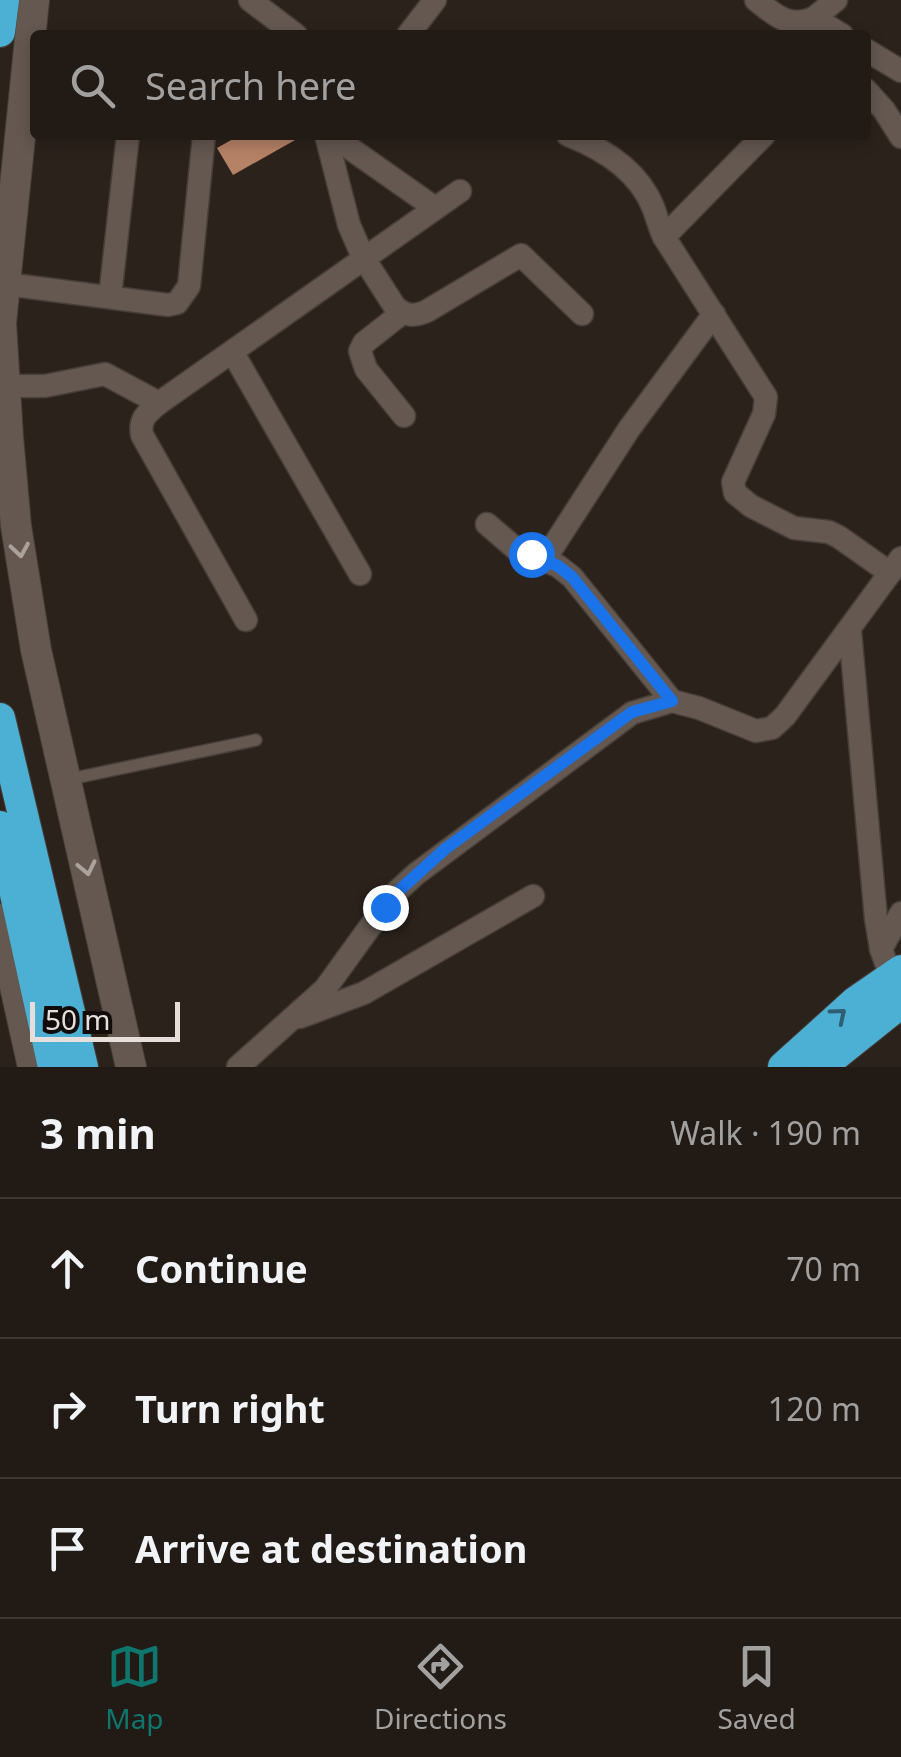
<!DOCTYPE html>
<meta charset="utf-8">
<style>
body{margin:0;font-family:"Noto Sans",sans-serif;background:#2d2722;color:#f1f3f6}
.scale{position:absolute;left:30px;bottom:25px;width:150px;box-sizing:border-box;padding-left:10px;border:5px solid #e5deda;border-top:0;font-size:28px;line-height:35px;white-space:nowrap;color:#e5deda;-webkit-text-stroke:8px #110c0a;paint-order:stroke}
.stop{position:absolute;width:30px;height:30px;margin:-22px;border:8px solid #1a73e8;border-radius:50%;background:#fff}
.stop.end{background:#1a73e8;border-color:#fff;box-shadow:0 2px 10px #0008}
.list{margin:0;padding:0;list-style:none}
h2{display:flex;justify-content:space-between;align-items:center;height:130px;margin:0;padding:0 40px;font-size:42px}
h2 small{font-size:32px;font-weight:400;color:#a2a1a0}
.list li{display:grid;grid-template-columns:65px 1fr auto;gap:30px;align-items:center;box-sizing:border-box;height:140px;padding:0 40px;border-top:2px solid #3e3834}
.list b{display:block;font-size:38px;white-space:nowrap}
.list em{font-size:32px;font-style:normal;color:#a2a1a0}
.icon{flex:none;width:55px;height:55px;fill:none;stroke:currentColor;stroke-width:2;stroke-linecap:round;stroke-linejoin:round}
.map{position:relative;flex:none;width:901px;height:1067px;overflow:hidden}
.search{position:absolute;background:#211a15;box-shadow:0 5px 15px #0003;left:30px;right:30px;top:30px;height:110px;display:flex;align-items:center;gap:25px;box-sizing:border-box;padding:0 35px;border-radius:10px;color:#a2a1a0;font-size:38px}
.sheet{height:550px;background:#211a15}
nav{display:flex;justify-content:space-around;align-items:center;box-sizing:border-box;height:140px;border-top:2px solid #3e3834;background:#211a15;font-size:28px;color:#a2a1a0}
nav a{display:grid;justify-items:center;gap:5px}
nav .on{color:#0f766e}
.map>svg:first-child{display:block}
.building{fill:#b68266}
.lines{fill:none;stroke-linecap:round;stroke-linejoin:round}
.lane-casing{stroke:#463e39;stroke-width:14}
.street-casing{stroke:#463e39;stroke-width:25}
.secondary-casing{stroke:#463e39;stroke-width:32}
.highway-casing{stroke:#463e39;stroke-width:32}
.lane{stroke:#645851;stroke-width:11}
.street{stroke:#645851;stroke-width:22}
.secondary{stroke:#645851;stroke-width:30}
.highway{stroke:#4bb0d4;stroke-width:30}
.oneway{stroke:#aba29c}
.oneway2{stroke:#2e5e6f}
.route{stroke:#1a73e8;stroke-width:12}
</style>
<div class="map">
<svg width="901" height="1067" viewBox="0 0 901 1067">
<rect width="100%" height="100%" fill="#2c221c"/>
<path class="building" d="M240 135H304L233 175 217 148Z"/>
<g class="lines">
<defs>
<path id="lane" d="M70 779 256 740"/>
<g id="street">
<path d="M250 0 296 35"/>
<path d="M756 0C775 15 789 29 814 18L842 35"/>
<path d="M814 18 836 0"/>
<path d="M408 35 435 0"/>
<path d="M866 50 901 71"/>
<path d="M866 90 884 110 901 137"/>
<path d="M326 135 349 225 363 257 395 307C406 316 414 317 427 311L521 255 582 314"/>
<path d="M331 135 435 208"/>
<path d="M568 135C604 149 638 170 653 207 657 217 659 227 664 237L766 397 764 414 733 482 735 493 751 506 794 528 829 532 839 537 890 573"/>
<path d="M664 237 764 135"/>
<path d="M6 284 168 305 177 303 189 286 204 135"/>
<path d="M110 297 128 135"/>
<path d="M402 313 364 343 360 351 366 369 404 416"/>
<path d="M233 353 360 574"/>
<path d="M6 386H45L105 374 159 403"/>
<path d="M487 524 516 549 558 566 572 577 672 701"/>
<path d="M545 559 629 429 714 314"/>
<path d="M246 620 142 435C139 419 147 413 159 403L460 191"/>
<path d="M850 631 876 919 881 949 895 988"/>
<path d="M881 949 901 913"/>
<path d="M300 1017 364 993 533 896"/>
<path d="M238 1067 325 989 393 895 416 874 632 713 672 701 699 708 756 731 772 728 785 716 901 558"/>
</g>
<g id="secondary">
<path d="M34 0 1 323 8 437 16 526 36 650 131 1067"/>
<path d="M0 919 33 1067"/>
</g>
<g id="highway">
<path d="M0 32 4 0"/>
<path d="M0 718 83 1067"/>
<path d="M0 826 53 1067"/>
<path d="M783 1067 856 1001 901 970"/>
<path d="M821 1067 901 1003"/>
</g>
</defs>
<use href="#lane" class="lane-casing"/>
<use href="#street" class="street-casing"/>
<use href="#secondary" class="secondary-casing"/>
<use href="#highway" class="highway-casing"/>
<use href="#lane" class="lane"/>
<use href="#street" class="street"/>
<use href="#secondary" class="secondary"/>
<use href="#highway" class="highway"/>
</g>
<defs><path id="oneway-chevron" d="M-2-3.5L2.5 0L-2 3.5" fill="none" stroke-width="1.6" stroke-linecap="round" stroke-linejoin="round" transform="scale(2.5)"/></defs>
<g class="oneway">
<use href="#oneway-chevron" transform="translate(20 550) rotate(81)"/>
<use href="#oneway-chevron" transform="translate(87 868) rotate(78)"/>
</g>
<use class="oneway2" href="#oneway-chevron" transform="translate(839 1015) rotate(-40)"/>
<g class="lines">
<path class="route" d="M385 907 393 896 445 849 632 712 672 701 572 577 558 566 531 554"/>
</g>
</svg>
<div class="scale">50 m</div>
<div class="stop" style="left:531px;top:554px"></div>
<div class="stop end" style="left:385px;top:907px"></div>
<div class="search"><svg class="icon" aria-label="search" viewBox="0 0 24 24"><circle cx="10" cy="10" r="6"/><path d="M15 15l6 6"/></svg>Search here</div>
</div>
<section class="sheet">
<h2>3 min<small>Walk · 190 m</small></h2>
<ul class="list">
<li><svg class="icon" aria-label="ahead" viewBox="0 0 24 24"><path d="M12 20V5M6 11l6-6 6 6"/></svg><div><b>Continue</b></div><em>70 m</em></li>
<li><svg class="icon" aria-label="right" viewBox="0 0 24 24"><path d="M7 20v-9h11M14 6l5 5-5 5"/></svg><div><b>Turn right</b></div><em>120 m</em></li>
<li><svg class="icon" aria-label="arrive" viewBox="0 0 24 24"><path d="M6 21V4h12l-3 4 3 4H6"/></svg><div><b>Arrive at destination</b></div></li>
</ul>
</section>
<nav>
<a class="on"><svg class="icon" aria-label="map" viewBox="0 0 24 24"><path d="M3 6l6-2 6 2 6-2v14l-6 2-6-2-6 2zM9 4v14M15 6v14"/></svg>Map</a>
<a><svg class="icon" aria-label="directions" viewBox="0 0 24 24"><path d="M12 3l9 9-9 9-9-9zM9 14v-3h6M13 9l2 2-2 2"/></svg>Directions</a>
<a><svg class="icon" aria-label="saved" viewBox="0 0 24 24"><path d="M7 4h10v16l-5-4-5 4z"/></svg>Saved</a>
</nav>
